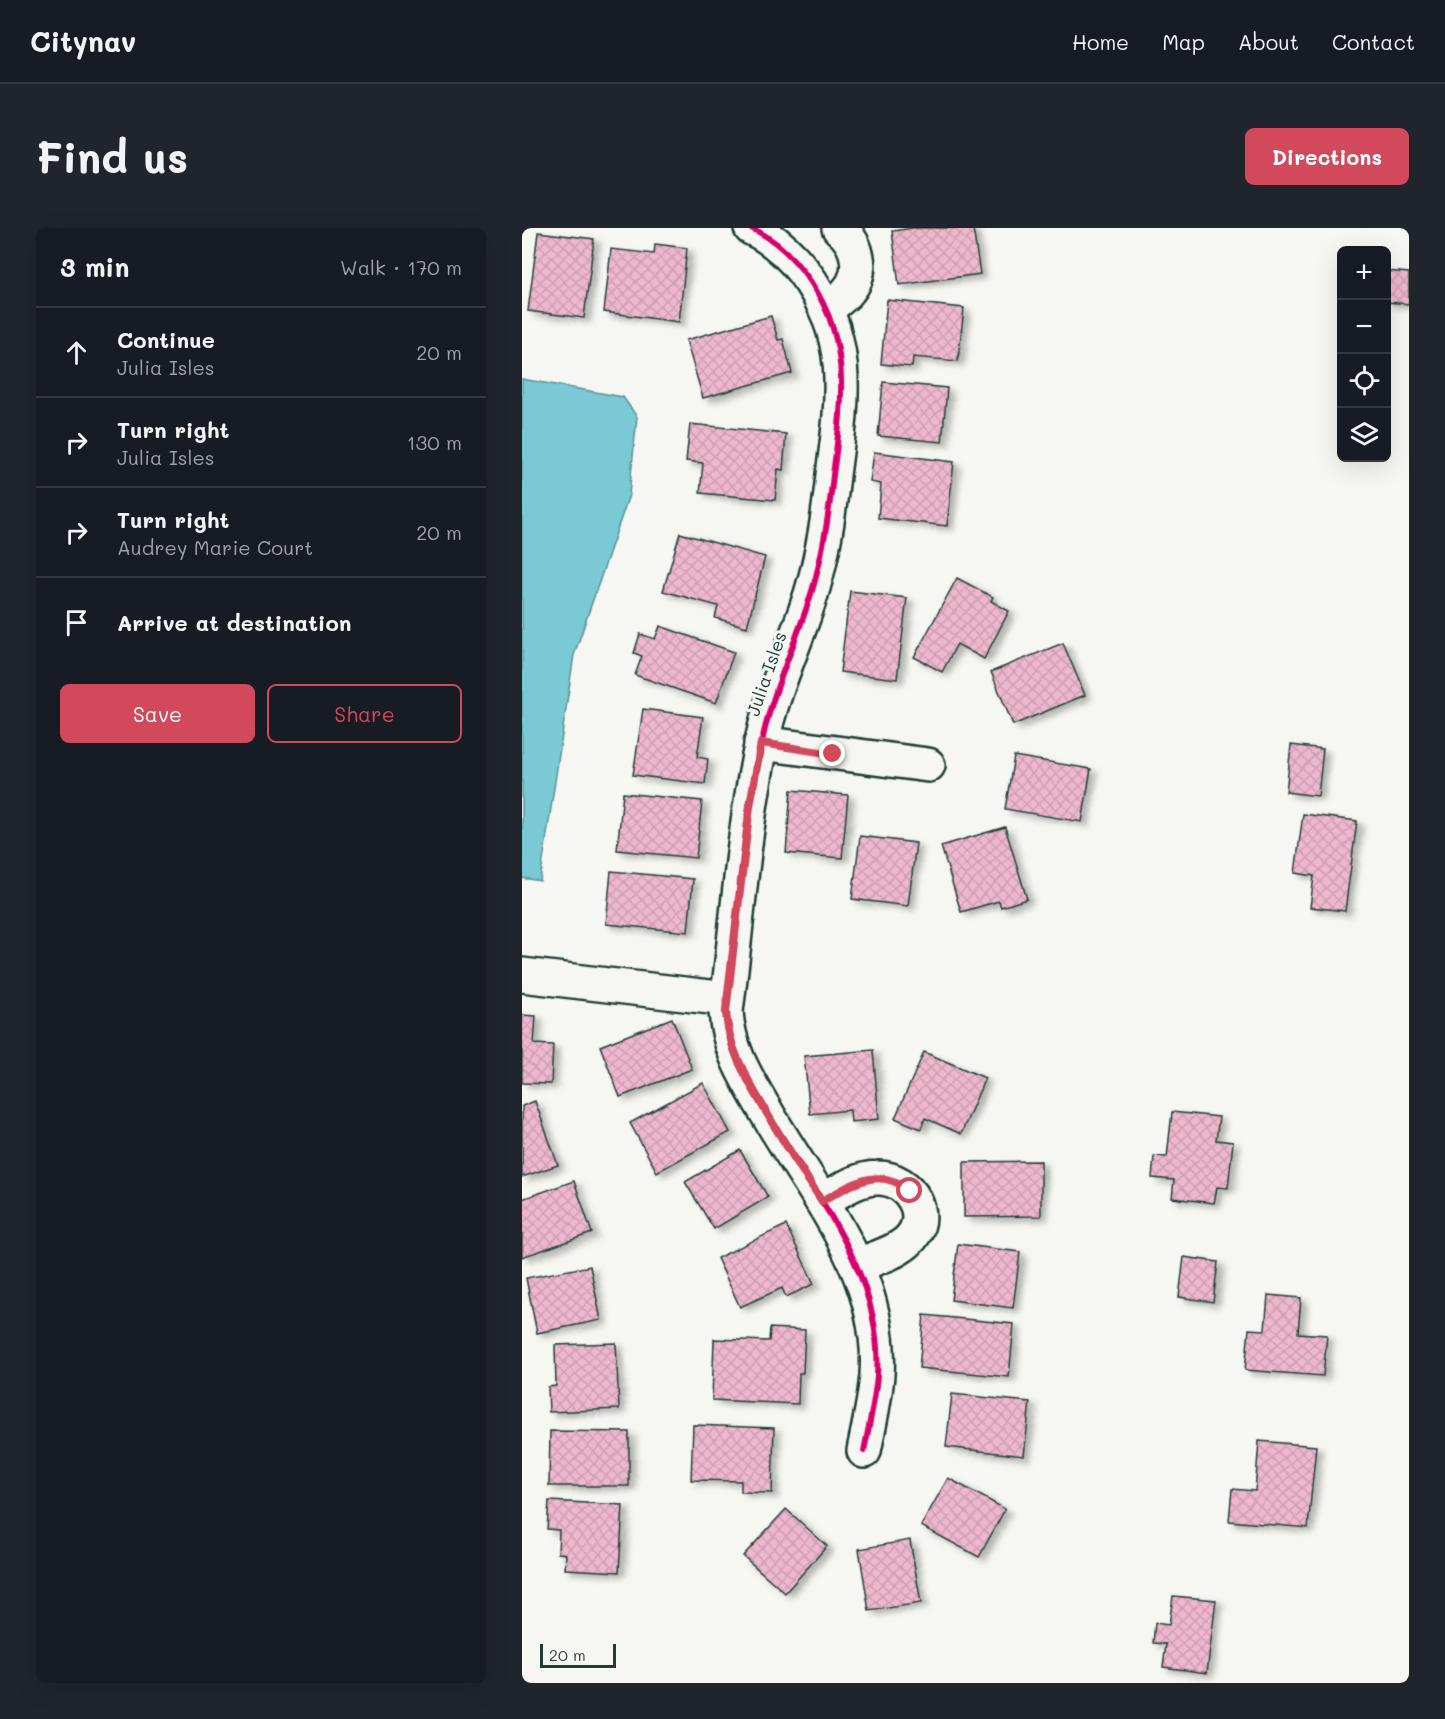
<!DOCTYPE html>
<meta charset="utf-8">
<style>
body{margin:0;font-family:Mali,sans-serif;background:#20242c;color:#f1f3f6}
.controls{position:absolute;right:18px;top:18px;display:grid;overflow:hidden;border-radius:9px;box-shadow:0 6px 24px #0002}
.controls button{width:54px;height:54px;display:grid;place-items:center;padding:0;border:0;border-bottom:2px solid #363941;background:#171b24;color:#f1f3f6;font:30px sans-serif}
.scale{position:absolute;left:18px;bottom:15px;width:76px;box-sizing:border-box;padding-left:6px;border:3px solid #1f3d34;border-top:0;font-size:16px;line-height:21px;white-space:nowrap;color:#1f3d34;-webkit-text-stroke:4px #f6f6f2;paint-order:stroke}
.stop{position:absolute;width:18px;height:18px;margin:-14px;border:4px solid #d1495b;border-radius:50%;background:#fff}
.stop.end{background:#d1495b;border-color:#fff;box-shadow:0 2px 6px #0008}
.list{margin:0;padding:0;list-style:none}
h2{display:flex;justify-content:space-between;align-items:center;height:78px;margin:0;padding:0 24px;font-size:26px}
h2 small{font-size:20px;font-weight:400;color:#9ea1a6}
.list li{display:grid;grid-template-columns:39px 1fr auto;gap:18px;align-items:center;box-sizing:border-box;height:90px;padding:0 24px;border-top:2px solid #363941}
.list b{display:block;font-size:22px;white-space:nowrap}
.list p{margin:0;font-size:20px;white-space:nowrap;color:#9ea1a6}
.list em{font-size:20px;font-style:normal;color:#9ea1a6}
.actions{display:flex;gap:12px;padding:18px 24px}
.actions a{flex:1;padding:14px 0;border:2px solid #d1495b;border-radius:9px;text-align:center;font-size:21px;color:#d1495b}
.actions .main{background:#d1495b;color:#fff}
.icon{flex:none;width:33px;height:33px;fill:none;stroke:currentColor;stroke-width:2;stroke-linecap:round;stroke-linejoin:round}
.map{position:relative;flex:none;width:887px;height:1455px;overflow:hidden;border-radius:9px}
header{display:flex;align-items:center;gap:36px;box-sizing:border-box;height:84px;padding:0 30px;background:#171b24;border-bottom:2px solid #363941}
header strong{font-size:28px}
nav{display:flex;gap:33px;margin-inline-start:auto;font-size:21px}
.intro{display:flex;align-items:center;justify-content:space-between;box-sizing:border-box;height:144px;padding:0 36px}
h1{margin:0;font-size:42px}
.button{padding:15px 27px;border-radius:9px;background:#d1495b;color:#fff;font-size:21px;font-weight:700}
main{display:flex;gap:36px;padding:0 36px}
aside{flex:1;background:#171b24;border-radius:9px;box-shadow:0 6px 24px #0002}
.map>svg:first-child{display:block}
.water{fill:#7acad5;stroke:#569295;stroke-width:1.5}
.building{fill:url(#building-cross-hatch);stroke:#1f3d34;stroke-width:1.5;filter:url(#shadow)}
.lines{fill:none;stroke-linecap:round;stroke-linejoin:round}
.minor-casing{stroke:#1f3d34;stroke-width:38}
.minor{stroke:#f6f6f2;stroke-width:33}
.cycleway-casing{stroke:#f6f6f2;stroke-width:10}
.cycleway{stroke:#d6006c;stroke-width:6}
.route{stroke:#d1495b;stroke-width:8}
.labels{text-anchor:middle;stroke-width:6;stroke-linejoin:round;paint-order:stroke}
.street-label{font-size:18px;fill:#1f3d34;stroke:#f6f6f2}
</style>
<header>
<strong>Citynav</strong>
<nav><a>Home</a><a>Map</a><a>About</a><a>Contact</a></nav>
</header>
<div class="intro"><h1>Find us</h1><a class="button">Directions</a></div>
<main>
<aside>
<h2>3 min<small>Walk · 170 m</small></h2>
<ul class="list">
<li><svg class="icon" aria-label="ahead" viewBox="0 0 24 24"><path d="M12 20V5M6 11l6-6 6 6"/></svg><div><b>Continue</b><p>Julia Isles</p></div><em>20 m</em></li>
<li><svg class="icon" aria-label="right" viewBox="0 0 24 24"><path d="M7 20v-9h11M14 6l5 5-5 5"/></svg><div><b>Turn right</b><p>Julia Isles</p></div><em>130 m</em></li>
<li><svg class="icon" aria-label="right" viewBox="0 0 24 24"><path d="M7 20v-9h11M14 6l5 5-5 5"/></svg><div><b>Turn right</b><p>Audrey Marie Court</p></div><em>20 m</em></li>
<li><svg class="icon" aria-label="arrive" viewBox="0 0 24 24"><path d="M6 21V4h12l-3 4 3 4H6"/></svg><div><b>Arrive at destination</b></div></li>
</ul>
<div class="actions"><a class="main">Save</a><a>Share</a></div>
</aside>
<div class="map">
<svg width="887" height="1455" viewBox="0 0 887 1455">
<defs>
<pattern id="building-cross-hatch" width="8" height="8" patternUnits="userSpaceOnUse" patternTransform="scale(1.5)"><rect width="8" height="8" fill="#eeb7cd"/><path d="M0 0l8 8M0 8l8-8" fill="none" stroke="#cc9eb1"/></pattern>
<filter id="shadow"><feDropShadow dx="6" dy="4" stdDeviation="3" flood-color="#0004"/></filter>
</defs>
<rect width="100%" height="100%" fill="#f6f6f2"/>
<filter id="ink" filterUnits="userSpaceOnUse"><feTurbulence type="fractalNoise" baseFrequency=".0167" numOctaves="2"/><feDisplacementMap in="SourceGraphic" scale="12" xChannelSelector="R" yChannelSelector="G"/><feConvolveMatrix kernelMatrix="1 2 1 2 8 2 1 2 1" color-interpolation-filters="sRGB"/></filter>
<g filter="url(#ink)">
<path class="water" d="M0 151 101 169 115 189 107 267 52 427 18 653 0 650Z"/>
<g class="building">
<path d="M391 0H451L458 46 377 57 370 3Z"/>
<path d="M16 4 72 11 62 90 6 83Z"/>
<path d="M133 16 165 20 157 94 82 84 89 21 132 26Z"/>
<path d="M864 43 887 45V76L864 74Z"/>
<path d="M365 72 442 80 436 133 391 129 390 139 359 136Z"/>
<path d="M249 88 256 112 261 111 270 145 181 170 164 112Z"/>
<path d="M361 154 425 160 420 214 356 208Z"/>
<path d="M168 196 264 206 261 242 256 241 253 272 178 265 181 235 164 233Z"/>
<path d="M352 224 432 234 425 298 356 290 359 256 348 254Z"/>
<path d="M158 305 243 329 225 399 193 390 196 378 141 363Z"/>
<path d="M435 350 471 369 469 373 487 383 462 431 435 416 420 444 392 429Z"/>
<path d="M328 363 385 370 375 451 318 444Z"/>
<path d="M138 398 212 424 194 475 113 447 120 428 112 425 118 406 133 411Z"/>
<path d="M541 415 563 467 491 497 469 444Z"/>
<path d="M121 481 181 489 175 529 186 531 183 556 111 547Z"/>
<path d="M769 517 801 521 796 568 764 564Z"/>
<path d="M492 528 569 541 560 594 483 581Z"/>
<path d="M269 562 326 567 320 630 264 625Z"/>
<path d="M101 565 180 573 174 630 95 622Z"/>
<path d="M781 586 835 593 823 683 788 679 792 648 773 645Z"/>
<path d="M483 599 505 671 479 679 477 673 439 684 419 618Z"/>
<path d="M338 608 394 615 386 678 330 671Z"/>
<path d="M89 643 171 651 166 704 84 696Z"/>
<path d="M0 787 14 788 12 816 31 817 29 856 0 855Z"/>
<path d="M150 790 170 841 98 869 78 818Z"/>
<path d="M351 822 357 891 329 894 328 882 288 886 282 828Z"/>
<path d="M402 824 463 850 439 906 403 890 399 901 373 890Z"/>
<path d="M181 855 208 904 135 944 108 895Z"/>
<path d="M13 873 36 937 0 949V878Z"/>
<path d="M650 884 697 889 694 912 711 914 706 960 695 959 692 975 650 970 652 952 630 950 632 928 645 929Z"/>
<path d="M218 922 246 969 192 1001 163 954Z"/>
<path d="M519 933V988L442 989V934Z"/>
<path d="M52 953 70 1005 0 1029V971Z"/>
<path d="M264 997 292 1056 264 1069 260 1060 218 1079 195 1030Z"/>
<path d="M436 1016 498 1024 491 1080 429 1072Z"/>
<path d="M662 1029 696 1034 691 1074 657 1069Z"/>
<path d="M68 1038 79 1092 15 1105 4 1050Z"/>
<path d="M746 1067 779 1070 776 1105 805 1107 801 1148 723 1142 727 1101 743 1102Z"/>
<path d="M402 1087 492 1096 487 1149 397 1140Z"/>
<path d="M248 1100 283 1102 281 1145H277L276 1176 190 1172 192 1111 247 1113Z"/>
<path d="M94 1115 97 1181 27 1184 26 1159 34 1158 33 1117Z"/>
<path d="M430 1166 508 1174 502 1228 424 1219Z"/>
<path d="M171 1197 252 1200 250 1265 219 1264V1253L169 1252Z"/>
<path d="M28 1203 107 1204V1258H27Z"/>
<path d="M737 1213 794 1218 786 1300 707 1293 710 1261 733 1263Z"/>
<path d="M426 1250 483 1281 457 1329 399 1298Z"/>
<path d="M27 1273 101 1277 97 1344 43 1341 44 1326 36 1325 37 1302 25 1301Z"/>
<path d="M264 1281 305 1318 263 1365 221 1328Z"/>
<path d="M388 1312 399 1375 347 1383 337 1321Z"/>
<path d="M651 1368 694 1372 685 1445 641 1439 644 1416 631 1415 633 1395 647 1397Z"/>
</g>
<g class="lines">
<defs>
<g id="minor">
<path d="M229 0C251 10 267 25 281 43 331 108 321 171 311 247 307 286 301 326 290 363 275 413 252 458 241 509 221 599 216 692 204 783 206 823 227 854 246 887 293 968 362 1046 355 1147 353 1172 347 1198 342 1223"/>
<path d="M305 81C312 75 320 70 326 63 343 43 336 15 317 0"/>
<path d="M239 515 406 537"/>
<path d="M0 747 205 771"/>
<path d="M300 973C317 964 335 950 355 950 389 949 412 990 385 1014 371 1026 351 1031 335 1037"/>
</g>
</defs>
<use href="#minor" class="minor-casing"/>
<use href="#minor" class="minor"/>
<defs>
<path id="cycleway" d="M229 0C251 10 267 25 281 43 331 108 321 171 311 247 307 286 301 326 290 363 275 413 252 458 241 509 221 599 216 692 204 783 206 823 227 854 246 887 293 968 362 1046 355 1147 353 1172 347 1198 342 1223"/>
</defs>
<use href="#cycleway" class="cycleway-casing"/>
<use href="#cycleway" class="cycleway"/>
</g>
</g>
<g class="lines" filter="url(#ink)">
<path class="route" d="M311 526 239 515 228 577 204 783C206 821 225 850 243 882 261 913 280 943 300 973 331 956 356 937 388 963"/>
</g>
<g class="labels">
<g class="street-label">
<text transform="translate(245 446) rotate(-71)" y="6">Julia Isles</text>
</g>
</g>
</svg>
<div class="controls">
<button>+</button>
<button>−</button>
<button><svg class="icon" aria-label="locate" viewBox="0 0 24 24"><circle cx="12" cy="12" r="6"/><path d="M12 2v4M12 18v4M2 12h4M18 12h4"/></svg></button>
<button><svg class="icon" aria-label="layers" viewBox="0 0 24 24"><path d="M12 4l9 5-9 5-9-5zM3 14l9 5 9-5"/></svg></button>
</div>
<div class="scale">20 m</div>
<div class="stop" style="left:388px;top:963px"></div>
<div class="stop end" style="left:311px;top:526px"></div>
</div>
</main>
